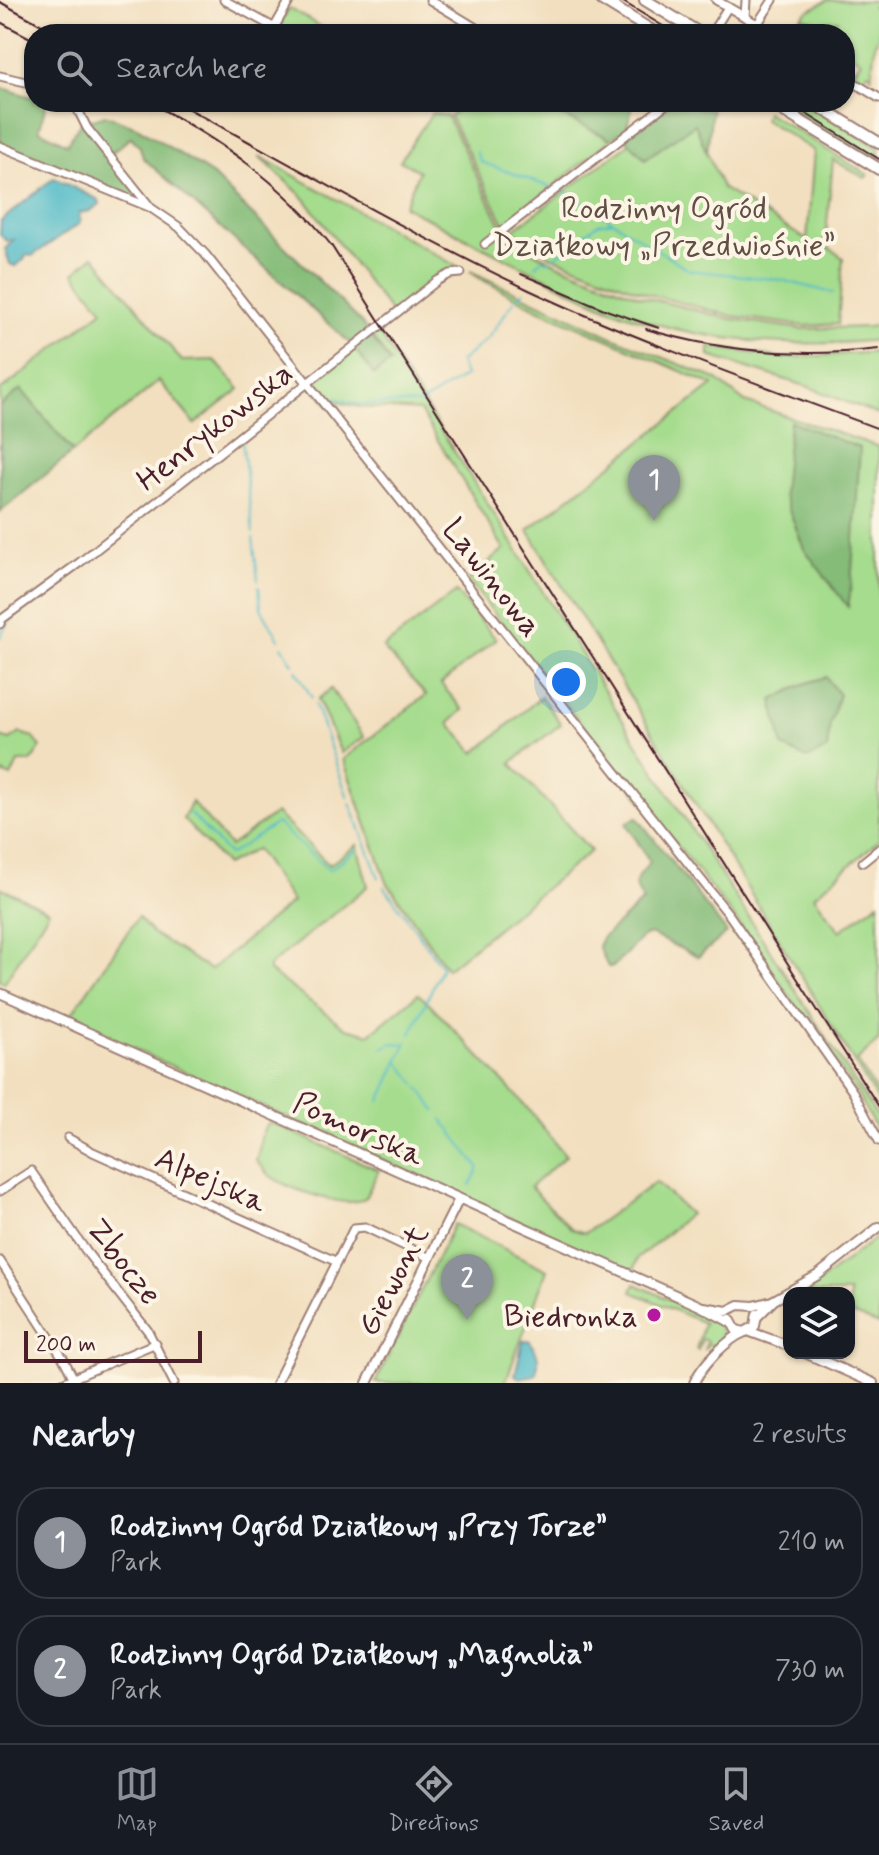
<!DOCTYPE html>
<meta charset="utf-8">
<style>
body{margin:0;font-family:Mynerve,sans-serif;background:#242831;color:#f1f3f6}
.controls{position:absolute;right:24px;bottom:24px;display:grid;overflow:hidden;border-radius:16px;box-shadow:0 2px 6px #0004}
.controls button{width:72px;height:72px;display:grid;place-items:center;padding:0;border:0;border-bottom:2px solid #363941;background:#171b24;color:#f1f3f6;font:40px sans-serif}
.scale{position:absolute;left:24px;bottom:20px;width:178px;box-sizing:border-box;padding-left:8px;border:4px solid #4a1f2b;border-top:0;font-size:22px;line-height:28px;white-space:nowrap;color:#4a1f2b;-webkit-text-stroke:6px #fcf5e5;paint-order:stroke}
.you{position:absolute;left:566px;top:682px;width:28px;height:28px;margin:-20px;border:6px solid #fff;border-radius:50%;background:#1a73e8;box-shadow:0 0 0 12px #1a73e833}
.badge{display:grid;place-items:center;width:52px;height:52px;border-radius:50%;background:#8c9099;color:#fff;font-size:26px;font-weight:700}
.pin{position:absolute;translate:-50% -66px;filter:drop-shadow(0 2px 4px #0008)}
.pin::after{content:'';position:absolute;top:42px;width:28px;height:24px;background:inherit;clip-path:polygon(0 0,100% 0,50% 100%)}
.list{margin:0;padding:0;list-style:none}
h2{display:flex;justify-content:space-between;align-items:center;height:104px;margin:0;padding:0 32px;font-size:34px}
h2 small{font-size:26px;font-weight:400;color:#9ea1a6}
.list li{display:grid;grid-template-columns:52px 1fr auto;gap:24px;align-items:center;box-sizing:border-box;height:112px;margin:0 16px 16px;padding:0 16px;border:2px solid #363941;border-radius:32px}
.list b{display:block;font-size:30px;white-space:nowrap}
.list p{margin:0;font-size:26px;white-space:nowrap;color:#9ea1a6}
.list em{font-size:26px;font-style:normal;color:#9ea1a6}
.icon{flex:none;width:44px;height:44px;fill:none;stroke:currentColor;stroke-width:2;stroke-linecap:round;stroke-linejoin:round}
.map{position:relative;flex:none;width:879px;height:1383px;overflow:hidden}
.search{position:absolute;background:#171b24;box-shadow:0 2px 6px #0004;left:24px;right:24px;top:24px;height:88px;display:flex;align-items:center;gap:20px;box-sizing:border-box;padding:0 28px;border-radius:32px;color:#9ea1a6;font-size:30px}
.sheet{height:360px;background:#171b24}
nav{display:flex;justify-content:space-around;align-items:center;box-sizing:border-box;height:112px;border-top:2px solid #363941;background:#171b24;font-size:22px;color:#9ea1a6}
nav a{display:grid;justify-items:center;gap:4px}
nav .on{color:#8c9099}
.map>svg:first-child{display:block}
.green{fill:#a5dc8d;stroke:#787e5c;stroke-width:2}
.forest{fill:#84bc78;stroke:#676e52;stroke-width:2}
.water{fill:#4dbac7;stroke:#4c6c79;stroke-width:2}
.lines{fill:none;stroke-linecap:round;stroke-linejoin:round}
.stream{stroke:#4dbac7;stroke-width:2}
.minor-casing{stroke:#9e7f75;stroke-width:11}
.tertiary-casing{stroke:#9e7f75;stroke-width:12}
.secondary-casing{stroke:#9e7f75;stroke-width:14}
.minor{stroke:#fff;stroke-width:7}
.tertiary{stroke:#fff;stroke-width:8}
.secondary{stroke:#fff;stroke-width:10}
.tram{stroke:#4a1f2b;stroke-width:2}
.rail{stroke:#4a1f2b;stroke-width:2}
.poi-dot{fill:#b5179e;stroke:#fcf5e5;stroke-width:3}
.labels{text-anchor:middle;stroke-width:8;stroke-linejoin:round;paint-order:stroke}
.park-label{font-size:32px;fill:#614e44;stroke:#fcf5e5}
.street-label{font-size:32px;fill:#4a1f2b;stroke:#fcf5e5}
.poi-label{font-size:32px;fill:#4a1f2b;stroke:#fcf5e5;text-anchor:end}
</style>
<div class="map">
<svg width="879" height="1383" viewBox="0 0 879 1383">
<rect width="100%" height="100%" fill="#fcf5e5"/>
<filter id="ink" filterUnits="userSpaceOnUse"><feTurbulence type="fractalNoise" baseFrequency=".0125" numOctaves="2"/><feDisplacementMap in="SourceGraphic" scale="16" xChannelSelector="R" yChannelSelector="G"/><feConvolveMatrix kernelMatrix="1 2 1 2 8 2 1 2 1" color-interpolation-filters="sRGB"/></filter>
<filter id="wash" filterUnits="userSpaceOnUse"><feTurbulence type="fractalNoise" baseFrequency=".006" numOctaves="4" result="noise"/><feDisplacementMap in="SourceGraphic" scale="32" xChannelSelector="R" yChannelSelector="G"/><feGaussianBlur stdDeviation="1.8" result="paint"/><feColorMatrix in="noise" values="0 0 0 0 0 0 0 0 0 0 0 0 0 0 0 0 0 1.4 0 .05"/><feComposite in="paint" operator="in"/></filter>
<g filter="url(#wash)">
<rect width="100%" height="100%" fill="#f2dfbf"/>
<g class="green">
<path d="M828 0 879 1V4L871 7 879 6V35L875 43 871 79V74L868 72 864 78 851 71 853 67 856 69 861 60 845 50V34H817L812 31 814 27 802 20 798 22 800 19 819 23 839 20 822 22 801 17 807 11Z"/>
<path d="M289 8 330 32 329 34H291L281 28V22Z"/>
<path d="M468 102H533L611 139 505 226 450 116Z"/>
<path d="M778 102H803L872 144 879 148V164Z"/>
<path d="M766 112 868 175 865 178 833 160 825 245 843 258 838 324 804 326 732 316 645 293 550 256 513 230 630 143 645 159 695 123 722 188 807 240 814 151 764 119Z"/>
<path d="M432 113 447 116 504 231 500 235 555 263 639 296 731 319 801 329 869 327 879 323V340C797 348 715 343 636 318 605 308 575 293 546 278 498 255 451 231 404 206L419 171 400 161Z"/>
<path d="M259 156 458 267 444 274 393 315 304 198Z"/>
<path d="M94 256 182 361 214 360 240 389 195 424 159 381 73 452 21 390 0 406V391L103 310 74 273Z"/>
<path d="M470 271 612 337 716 379 745 402 879 447V840L814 896 840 931 879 902V1040L857 1061 879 1096V1103L528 530 713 385 536 308 477 277Z"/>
<path d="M377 330 507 534 653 769 879 1120V1134L855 1090 737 921 468 580 504 549 420 411 359 407 334 401 330 407 315 388 314 381 355 349 390 362 371 335Z"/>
<path d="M709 347 784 358 879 352V415L809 387 709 356Z"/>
<path d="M456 592 496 639 441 684 463 710 449 723 475 753 541 697 561 724 511 763 591 851 447 969 387 882 343 759 426 695 383 648Z"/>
<path d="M331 689 364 737 341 753 318 699Z"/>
<path d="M20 733 33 737 41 747 31 762H18L11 777 0 772V737L10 740Z"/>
<path d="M192 802 230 846 276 813 329 865 357 845 368 886 269 966V971L346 1028 370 1034 418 994 430 1004 523 1103 566 1156 530 1187 572 1229 585 1233 656 1182 690 1214 637 1259 634 1269 630 1271 75 1023 71 1015 138 917 152 933 210 970 292 902 256 849 226 865 183 819Z"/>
<path d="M0 887 49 911 4 983 0 981Z"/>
<path d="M269 1122 379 1170 365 1198C348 1211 283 1187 269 1175 264 1171 260 1164 256 1160 262 1146 258 1134 269 1122Z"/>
<path d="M454 1224 547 1270 505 1383H375Z"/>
<path d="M879 1235V1325L849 1313V1293H806Z"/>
<path d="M635 1284 717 1321 722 1332 717 1346 709 1345 704 1350 707 1341 702 1339 698 1350 696 1349 704 1323 632 1292Z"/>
</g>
<g class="forest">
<path d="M0 87 34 98V102H47L39 130 67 144 80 123 105 115 137 127 210 173 360 321 390 363 374 375 351 344 143 158 140 147 131 137 108 156 151 208 0 146Z"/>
<path d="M533 102H634L626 129 611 139Z"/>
<path d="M672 102H694L697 108 712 109 707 153 695 124 645 159 625 138Z"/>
<path d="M21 389 73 452 0 512V406Z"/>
<path d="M790 421 860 448 851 586 848 607 804 549 783 494Z"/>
<path d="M826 677 839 695 830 723 827 749 807 759 783 747 772 700 804 684Z"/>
<path d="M637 817 727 933 698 957 650 934 642 937 613 967H608L598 946 602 938 643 901 635 885 639 876 650 862 626 823Z"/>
</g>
<g class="water">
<path d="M54 178 99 200 100 204 90 211 79 213 80 223 32 256 25 255V259L15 266 10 264 5 249 14 240 7 241 0 235 1 221Z"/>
<path d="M529 1340C538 1353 541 1360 535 1375L520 1378 515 1375 523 1341Z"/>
</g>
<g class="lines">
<g class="stream">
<path d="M476 152 481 162 550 187"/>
<path d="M562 190 584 203"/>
<path d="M589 206 689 270 781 280 833 293"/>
<path d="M554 258 598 224 613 221"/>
<path d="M536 266 542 260 550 261"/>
<path d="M517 298 524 292"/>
<path d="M323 395 357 404H420L465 376 460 362 488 338 514 301"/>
<path d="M209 465 242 439"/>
<path d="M253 533 242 439 300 395"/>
<path d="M253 538 258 580"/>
<path d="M259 586 261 608 279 639"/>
<path d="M0 638C8 613 38 598 58 582"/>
<path d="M282 646 293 664"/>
<path d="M296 670 312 698"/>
<path d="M315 704 348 798"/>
<path d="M350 803 379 878"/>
<path d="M190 813 229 855 277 823C294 840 311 854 329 870L357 849"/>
<path d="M384 886 442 967 411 1034"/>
<path d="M407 1042 398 1061 416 1084"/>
<path d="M383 1048 391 1043 404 1044"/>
<path d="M419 1088 436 1111"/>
<path d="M380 1101 398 1062"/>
<path d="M442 1119 479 1168 470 1185"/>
</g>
</g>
</g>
<g filter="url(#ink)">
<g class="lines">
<defs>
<g id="minor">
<path d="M224 0 286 34"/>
<path d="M430 0 486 34"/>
<path d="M716 0 774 34"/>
<path d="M745 17 746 0"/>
<path d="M758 23 773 0"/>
<path d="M274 28 290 0"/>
<path d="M711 34 728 7"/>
<path d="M0 76 34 84"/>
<path d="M845 77 879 98"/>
<path d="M74 102 87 128 151 208 179 227 205 254 730 916 853 1092 879 1141"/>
<path d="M0 146 149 207"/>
<path d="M485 244 669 102"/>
<path d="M0 624 2 619 79 563 437 281 450 274 461 273"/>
<path d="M863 862 879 849"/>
<path d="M68 1138 93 1152 335 1261"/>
<path d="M0 1191 31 1171 88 1254 148 1331 174 1383"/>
<path d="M0 1261 63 1358 76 1383"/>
<path d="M62 1383 156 1343"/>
<path d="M276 1383 354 1228 365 1227 430 1258"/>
</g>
<g id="tertiary">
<path d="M0 993 700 1306 730 1322"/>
<path d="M704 1307 727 1311 739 1305 754 1306 772 1301"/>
<path d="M757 1317 774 1300 818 1275 879 1227"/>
<path d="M730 1319 736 1330 745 1332 755 1326 757 1314"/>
<path d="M748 1331 789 1346"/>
<path d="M805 1353 873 1383"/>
<path d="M367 1383 459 1199"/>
<path d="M694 1383C701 1366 727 1339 745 1332"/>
</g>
<g id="secondary">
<path d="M602 0 657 34"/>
<path d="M645 0 701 34"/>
<path d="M769 102 879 169"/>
<path d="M812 102 879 143"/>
</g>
</defs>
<use href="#minor" class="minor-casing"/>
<use href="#tertiary" class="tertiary-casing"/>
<use href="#secondary" class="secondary-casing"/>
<use href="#minor" class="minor"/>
<use href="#tertiary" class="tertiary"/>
<use href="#secondary" class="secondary"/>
<g class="tram">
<path d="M620 0 676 34"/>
<path d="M787 102 879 159"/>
</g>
<g class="rail">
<path d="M0 2 58 34"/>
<path d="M0 22 34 40"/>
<path d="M149 102C219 140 281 181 331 245L879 1107"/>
<path d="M176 102C293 165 409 233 529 290 643 343 762 385 879 429"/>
<path d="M521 274 609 311 659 328"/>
<path d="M646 329C722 352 800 358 879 349"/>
</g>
</g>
</g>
<circle class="poi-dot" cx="654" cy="1315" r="8"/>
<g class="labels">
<g class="park-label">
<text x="664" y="218">Rodzinny Ogród<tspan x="664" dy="37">Działkowy „Przedwiośnie”</tspan></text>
</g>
<g class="street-label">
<text transform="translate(214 426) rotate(-38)" y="11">Henrykowska</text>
<text transform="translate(493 577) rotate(52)" y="11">Lawinowa</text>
<text transform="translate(359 1128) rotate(24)" y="11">Pomorska</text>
<text transform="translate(211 1179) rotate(24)" y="11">Alpejska</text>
<text transform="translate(125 1261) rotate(52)" y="11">Zbocze</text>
<text transform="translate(392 1280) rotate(-63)" y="11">Giewont</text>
</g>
<g class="poi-label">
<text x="638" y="1326">Biedronka</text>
</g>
</g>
</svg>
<div class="controls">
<button><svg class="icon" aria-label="layers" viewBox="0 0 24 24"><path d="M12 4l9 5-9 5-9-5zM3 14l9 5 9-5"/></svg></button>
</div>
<div class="scale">200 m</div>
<div class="you"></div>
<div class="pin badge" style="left:654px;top:521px">1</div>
<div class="pin badge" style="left:467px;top:1320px">2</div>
<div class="search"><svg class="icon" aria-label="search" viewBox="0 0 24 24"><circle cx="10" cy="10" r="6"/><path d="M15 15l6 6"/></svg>Search here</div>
</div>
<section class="sheet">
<h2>Nearby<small>2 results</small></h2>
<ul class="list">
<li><span class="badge">1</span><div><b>Rodzinny Ogród Działkowy „Przy Torze”</b><p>Park</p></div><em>210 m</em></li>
<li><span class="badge">2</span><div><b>Rodzinny Ogród Działkowy „Magnolia”</b><p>Park</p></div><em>730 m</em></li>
</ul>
</section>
<nav>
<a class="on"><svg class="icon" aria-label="map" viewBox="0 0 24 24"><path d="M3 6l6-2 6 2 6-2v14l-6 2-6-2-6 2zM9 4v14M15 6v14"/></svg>Map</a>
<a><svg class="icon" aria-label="directions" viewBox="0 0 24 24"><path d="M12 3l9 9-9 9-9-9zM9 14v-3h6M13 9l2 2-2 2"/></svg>Directions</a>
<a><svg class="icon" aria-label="saved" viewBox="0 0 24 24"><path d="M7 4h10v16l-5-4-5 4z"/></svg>Saved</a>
</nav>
